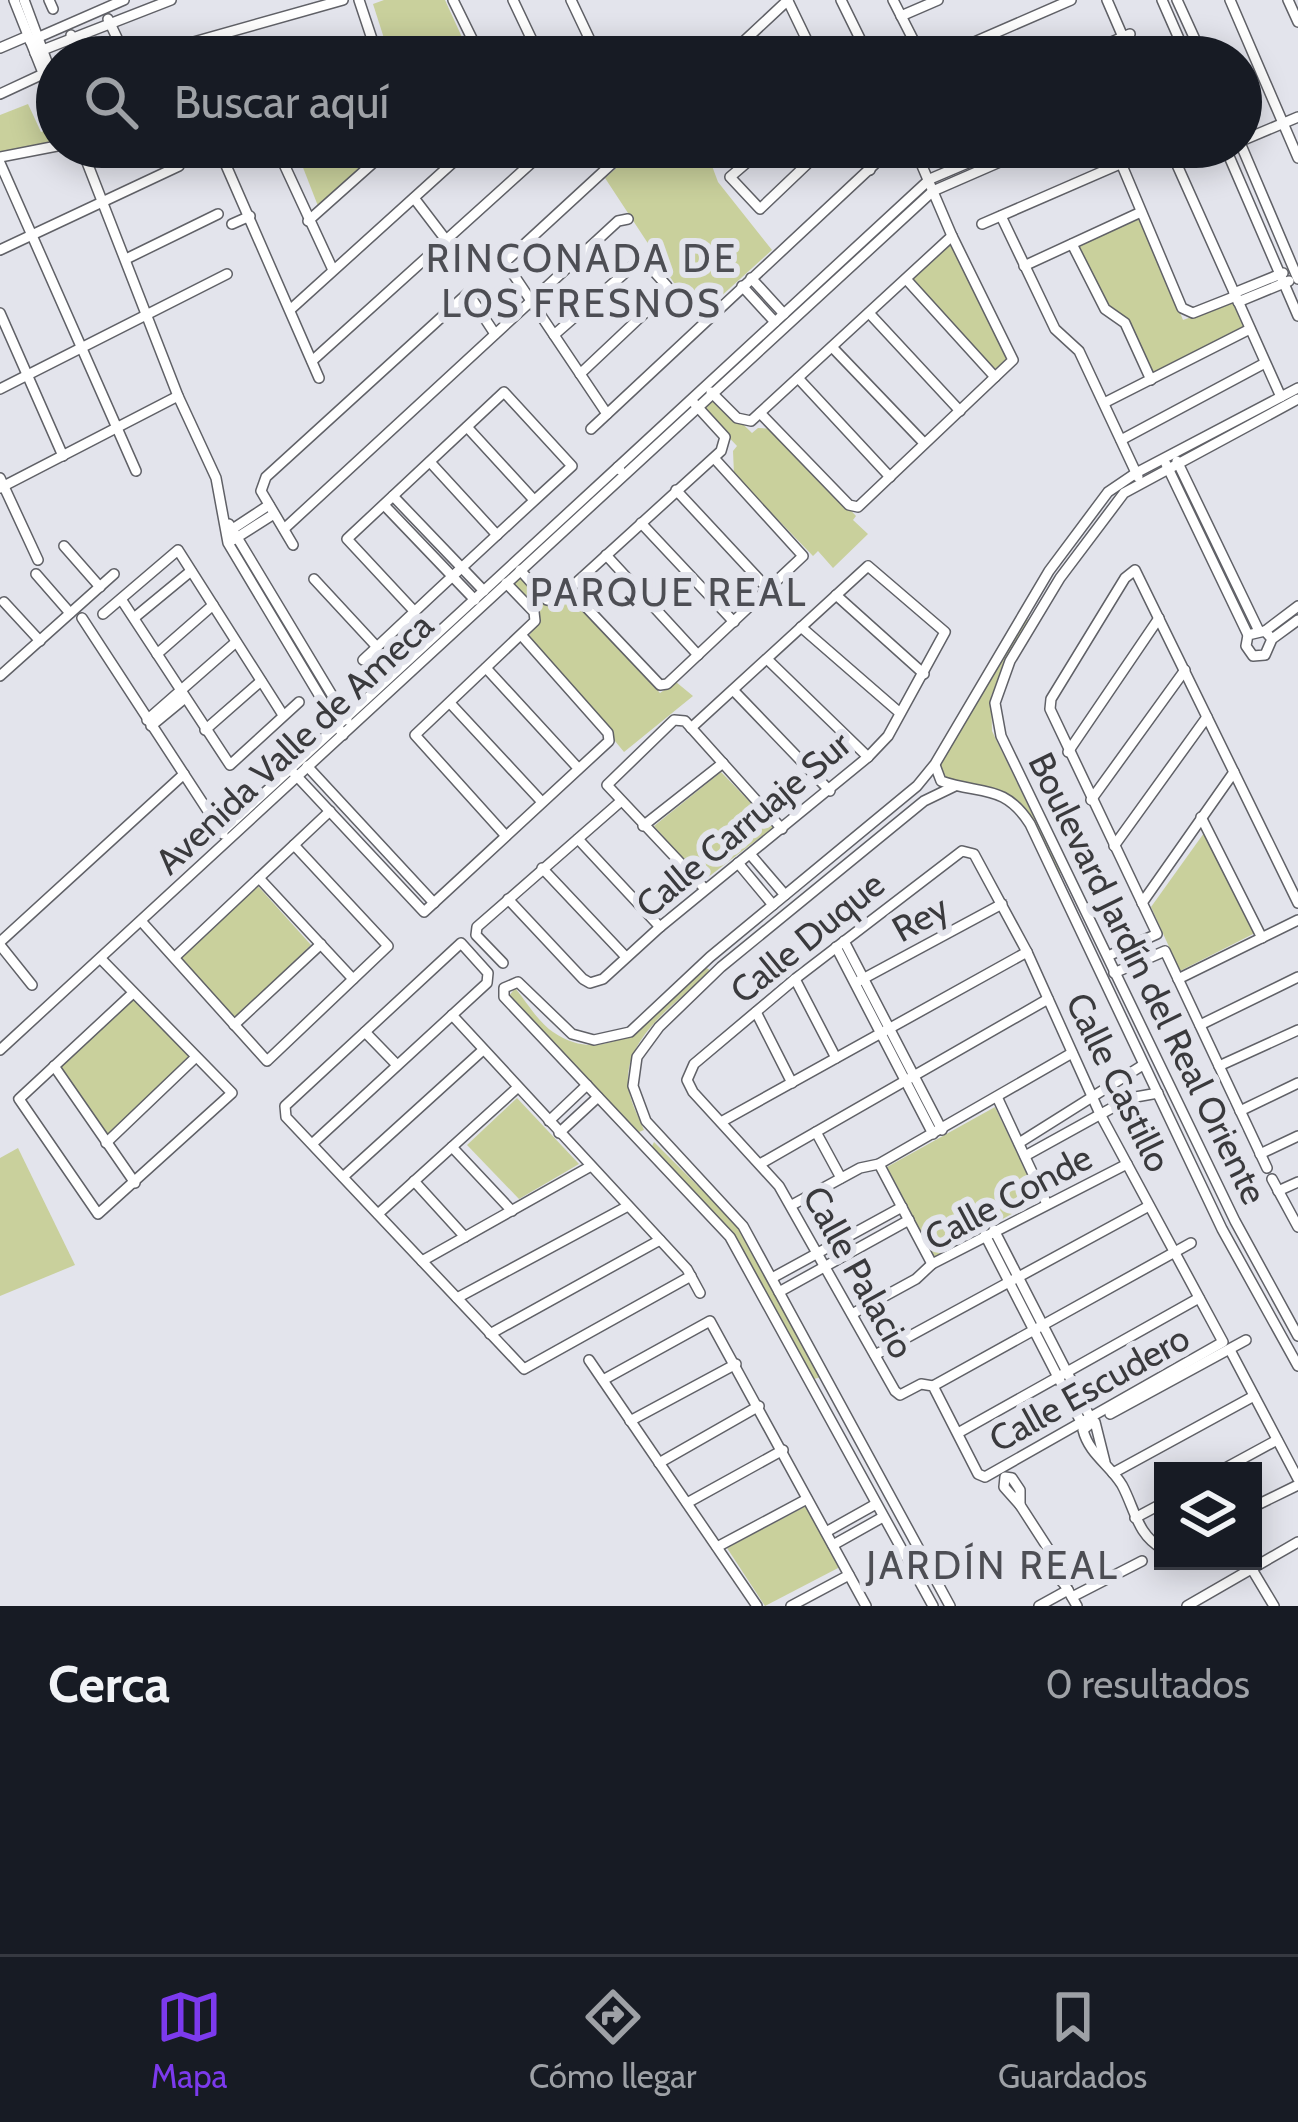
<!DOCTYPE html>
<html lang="es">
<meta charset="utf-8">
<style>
body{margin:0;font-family:Cabin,sans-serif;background:#20242c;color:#f1f3f6}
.controls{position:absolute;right:36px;bottom:36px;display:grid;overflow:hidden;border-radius:0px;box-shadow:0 6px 30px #0003}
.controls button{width:108px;height:108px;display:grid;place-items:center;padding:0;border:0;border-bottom:3px solid #363941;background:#171b24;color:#f1f3f6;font:60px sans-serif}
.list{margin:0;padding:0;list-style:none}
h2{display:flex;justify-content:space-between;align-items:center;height:156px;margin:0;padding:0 48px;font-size:51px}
h2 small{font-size:39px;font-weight:400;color:#9ea1a6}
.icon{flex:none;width:66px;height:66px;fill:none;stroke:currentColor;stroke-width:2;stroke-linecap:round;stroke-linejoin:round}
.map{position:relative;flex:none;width:1298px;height:1606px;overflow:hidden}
.search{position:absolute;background:#171b24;box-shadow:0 6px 30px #0003;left:36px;right:36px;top:36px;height:132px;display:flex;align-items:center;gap:30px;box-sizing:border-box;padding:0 42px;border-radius:66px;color:#9ea1a6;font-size:45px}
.sheet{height:348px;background:#171b24}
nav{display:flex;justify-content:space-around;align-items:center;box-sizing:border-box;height:168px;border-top:3px solid #363941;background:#171b24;font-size:33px;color:#9ea1a6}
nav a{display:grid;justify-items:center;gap:6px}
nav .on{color:#7c3aed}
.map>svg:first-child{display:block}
.green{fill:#c9d09c}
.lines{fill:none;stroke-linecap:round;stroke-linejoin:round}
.minor-casing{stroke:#606167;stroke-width:12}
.minor{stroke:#fff;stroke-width:9}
.labels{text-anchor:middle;stroke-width:12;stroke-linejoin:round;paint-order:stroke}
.street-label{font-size:36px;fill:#3a3a3d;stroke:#e3e4ec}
.neighbourhood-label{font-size:39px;letter-spacing:3px;fill:#4d4e54;stroke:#e3e4ec}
</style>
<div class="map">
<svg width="1298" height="1606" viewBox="0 0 1298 1606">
<rect width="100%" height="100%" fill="#e3e4ec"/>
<g class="green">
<path d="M384 0H445L471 57H390L373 4Z"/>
<path d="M28 104 41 132 57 125V141L0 152V115Z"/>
<path d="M295 147H382L318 206Z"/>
<path d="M640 147H705L718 182 772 250 697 318 605 178Z"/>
<path d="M1142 218 1183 320 1236 301 1247 328 1152 377 1126 322 1106 308 1076 246Z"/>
<path d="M945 245 952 246 1008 362 992 370 909 278Z"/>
<path d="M714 396 752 433 758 428 776 429 856 516 853 520 868 534 833 568 818 551 813 556 734 474 733 451 737 446 701 408Z"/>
<path d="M520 573 546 601 569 594 660 693 676 682 693 696 624 752 529 636 537 623 510 583Z"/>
<path d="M1023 618 1029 620 991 696 992 731 1061 873 1056 876 1020 806 948 782 935 764Z"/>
<path d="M721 772 774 827 703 881 654 826Z"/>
<path d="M1204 833 1255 933 1180 971 1151 907Z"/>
<path d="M257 885 311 945 235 1018 182 962 181 956Z"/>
<path d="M704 966 711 971C680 1001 625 1035 628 1084 629 1099 638 1116 644 1130L639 1132 509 996 515 988C526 1001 538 1022 553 1032 615 1074 664 1005 704 966Z"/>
<path d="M135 998 192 1057 107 1136 59 1067Z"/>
<path d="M517 1098 579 1164 519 1199 467 1145Z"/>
<path d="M995 1107 1039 1199 934 1257 887 1167Z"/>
<path d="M654 1142 739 1227 821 1377 814 1379 731 1233 651 1148Z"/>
<path d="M18 1148 75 1265 0 1296V1158Z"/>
<path d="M806 1506 840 1567 765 1606 727 1548Z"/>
</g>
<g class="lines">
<defs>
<g id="minor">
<path d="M14 0 57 108"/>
<path d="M24 0 57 89"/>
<path d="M49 0 53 9"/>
<path d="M359 0 378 57"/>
<path d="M453 0 481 57"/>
<path d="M513 0 540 57"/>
<path d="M571 0 598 57"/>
<path d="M841 0 869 57"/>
<path d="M893 0 922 57"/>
<path d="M1107 0 1123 37"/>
<path d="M1162 0 1187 57"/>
<path d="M1177 0 1203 57"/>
<path d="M1230 0 1298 158"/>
<path d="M1288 0 1298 22"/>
<path d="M788 1 815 57"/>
<path d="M901 16 938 0"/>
<path d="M108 19 126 57"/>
<path d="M71 35 81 57"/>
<path d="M30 41 124 0"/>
<path d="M0 48 28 36"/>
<path d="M35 53 171 0"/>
<path d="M151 54 343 0"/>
<path d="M337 57 373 47"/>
<path d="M727 57 788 0"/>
<path d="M795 57 808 44"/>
<path d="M940 57 1071 0"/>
<path d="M1077 57 1130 34"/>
<path d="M0 94 43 74"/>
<path d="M1241 141 1298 117"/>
<path d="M1241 145 1298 279"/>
<path d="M81 147 178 396 216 478 228 543 343 735"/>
<path d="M218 147 319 378"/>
<path d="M276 147 333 270"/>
<path d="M765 147 730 177 760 209 825 147"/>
<path d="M859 147 870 170"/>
<path d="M1169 147 1281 397"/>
<path d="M1225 147 1298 316"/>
<path d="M0 157 57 146"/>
<path d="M0 163 136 471"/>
<path d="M1121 163 1182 308 1193 313 1236 296"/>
<path d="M414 198 446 240"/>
<path d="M1001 216 1055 329 1079 351 1138 477"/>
<path d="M308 221 391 147"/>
<path d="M232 224 250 216"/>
<path d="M982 224 1159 147"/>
<path d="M1072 244 1105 309 1125 323 1151 380"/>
<path d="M0 250 179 166"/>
<path d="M126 259 218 214"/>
<path d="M1024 266 1141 212"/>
<path d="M751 278 784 314"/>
<path d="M906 279 995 377"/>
<path d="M742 286 775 322"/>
<path d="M1234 293 1283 273"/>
<path d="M1238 302 1289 281"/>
<path d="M291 309 470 147"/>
<path d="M0 313 63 456"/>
<path d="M869 313 960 411"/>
<path d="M554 335 642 258 667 286V292L580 374"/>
<path d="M832 347 924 443"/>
<path d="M312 361 549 147"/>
<path d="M798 378 890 477"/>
<path d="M0 389 227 274"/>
<path d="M711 392 737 418 751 421 952 236"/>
<path d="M1298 399 1124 493 1060 578 1010 661 995 703 1001 736 1235 1221 1298 1336"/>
<path d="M1104 403 1250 329"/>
<path d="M760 413 849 505 858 507 1013 360 952 236 914 147"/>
<path d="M607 414 505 262 630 147"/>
<path d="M467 427 534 500"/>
<path d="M591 429 893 147"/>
<path d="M1121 440 1265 363"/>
<path d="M1177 461 1258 629"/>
<path d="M430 462 497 535"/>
<path d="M1166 464 1248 635"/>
<path d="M620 470 618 467 930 179 1005 147"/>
<path d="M0 478 38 560"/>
<path d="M0 488 178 396"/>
<path d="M676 490 769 590"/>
<path d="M393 496 484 591"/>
<path d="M384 505 475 600"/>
<path d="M641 523 734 622"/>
<path d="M229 524 347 720"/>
<path d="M284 529 618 221 628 219"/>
<path d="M228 532 269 505"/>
<path d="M233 540 274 514"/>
<path d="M293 545 261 491 266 477 468 293 495 334"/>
<path d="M64 546 100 587"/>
<path d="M606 555 698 655"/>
<path d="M520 570 547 600 555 602 721 451 725 437 693 402"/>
<path d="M36 574 70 613"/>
<path d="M314 579 377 647"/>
<path d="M506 583 534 612 535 621 415 735 506 836"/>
<path d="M569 589 660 685 667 684 803 556 714 458"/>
<path d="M836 595 924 674"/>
<path d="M121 599 230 765 299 702"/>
<path d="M4 602 40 641"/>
<path d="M103 614 178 550 283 715"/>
<path d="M82 618 223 834"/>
<path d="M134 618 191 571"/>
<path d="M801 627 900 713"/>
<path d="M1265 631 1298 606"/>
<path d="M1272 639 1265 631 1248 635 1246 646 1253 656 1265 655 1272 639 1298 620"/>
<path d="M157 654 213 605"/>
<path d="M767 659 868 757"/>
<path d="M363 660C432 595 502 530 572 466L504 392 347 539 415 612"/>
<path d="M486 668 578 768"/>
<path d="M0 676 114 574"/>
<path d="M733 690 830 791"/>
<path d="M450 703 542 802"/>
<path d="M147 720 236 642"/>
<path d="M151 726 185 698"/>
<path d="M205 730 261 681"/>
<path d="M1068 752 1159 618"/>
<path d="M935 765 941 781C980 795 1004 783 1030 824L1222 1229 1298 1366"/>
<path d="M307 766 434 903"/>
<path d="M291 770 424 912 609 741 608 733 522 636"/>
<path d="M1091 800 1185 670"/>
<path d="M1201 817 1262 938"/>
<path d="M643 826 723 763"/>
<path d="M222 832 618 467"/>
<path d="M578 839 660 927"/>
<path d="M1114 846 1207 717"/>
<path d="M962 851 974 854 1027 952 1100 1114 1223 1342 985 1477 978 1474 933 1386 921 1384 900 1395 895 1391 779 1186 693 1092 687 1080 694 1064 795 979Z"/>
<path d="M750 854 785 895"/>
<path d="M738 863 773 905"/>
<path d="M542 868 626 957"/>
<path d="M259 878 353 979"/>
<path d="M705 889 607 785 674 720 685 721 782 829"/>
<path d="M508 899 583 979 590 983 603 979 660 927 868 757 888 736 945 632 868 566 691 728"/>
<path d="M1142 903 1234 772"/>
<path d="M141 921 267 1061 388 946 294 845"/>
<path d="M844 941 942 1130"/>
<path d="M0 942 184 774"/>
<path d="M0 945 32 985"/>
<path d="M836 947 933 1134"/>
<path d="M1108 956 1157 934 1050 709 1051 699 1125 578 1135 570 1298 903"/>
<path d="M175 957 330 811"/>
<path d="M101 959 232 1093 98 1214 19 1099 133 993"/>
<path d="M503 963 476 935 477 927 620 802"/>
<path d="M1114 973 1165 951 1267 1168"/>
<path d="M795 979 836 1058"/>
<path d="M1178 979 1298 920"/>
<path d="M859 981 1002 904"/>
<path d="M756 1012 792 1083"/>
<path d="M452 1015 687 1269 700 1293"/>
<path d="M234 1025 321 944"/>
<path d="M1200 1025 1298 977"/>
<path d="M365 1032 397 1065"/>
<path d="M0 1050 933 191 1034 147"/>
<path d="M54 1066 135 1183"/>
<path d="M1219 1066 1298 1030"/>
<path d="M998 1099 1046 1202"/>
<path d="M1240 1111 1298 1083"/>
<path d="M549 1121 587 1085"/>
<path d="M721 1122 1027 952"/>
<path d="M816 1132 841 1178"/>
<path d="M559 1133 598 1097"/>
<path d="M106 1143 196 1057"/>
<path d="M1019 1143 1143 1065"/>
<path d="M312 1144 487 983 488 973 461 943 285 1106 286 1117 524 1369 691 1276"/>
<path d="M452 1147 512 1211"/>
<path d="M1260 1154 1298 1136"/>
<path d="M1025 1156 1130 1098 1158 1093"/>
<path d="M760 1164 1048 999"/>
<path d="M879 1164 932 1264"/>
<path d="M343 1177 483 1050"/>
<path d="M1272 1179 1298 1227"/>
<path d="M414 1181 465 1237"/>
<path d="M1278 1191 1298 1182"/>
<path d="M792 1205 860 1168 879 1164 1072 1053"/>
<path d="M378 1214 517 1088"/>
<path d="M994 1230 1090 1417"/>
<path d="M985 1235 1081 1422"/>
<path d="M422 1261 591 1166"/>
<path d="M772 1278 902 1207"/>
<path d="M779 1292 909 1220"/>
<path d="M457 1298 628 1206"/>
<path d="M852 1314 916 1279 932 1264 1127 1164"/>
<path d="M490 1334 660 1240"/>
<path d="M1230 1350 1298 1479"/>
<path d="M875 1355 1149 1206"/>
<path d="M589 1360 757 1606"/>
<path d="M603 1380 710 1321 866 1606"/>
<path d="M933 1386 1191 1243"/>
<path d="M1110 1414 1246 1340"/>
<path d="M630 1421 736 1364"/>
<path d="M1095 1422 1105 1462"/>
<path d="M1090 1424 1083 1430C1089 1454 1110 1465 1122 1485 1135 1509 1137 1535 1163 1549"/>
<path d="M958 1433 1199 1298"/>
<path d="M659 1463 759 1406"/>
<path d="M1220 1471 1277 1440"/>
<path d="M1113 1473 1254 1396"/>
<path d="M1005 1477 1012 1478 1020 1490V1505L1004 1487Z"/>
<path d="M687 1503 783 1450"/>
<path d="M1020 1505 1064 1573 1065 1585 1077 1606"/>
<path d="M1253 1507 1298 1485"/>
<path d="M1135 1518 1163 1503"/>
<path d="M826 1532 876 1504"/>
<path d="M833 1545 883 1517"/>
<path d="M717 1547 807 1499"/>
<path d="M1050 1554 1051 1570 1065 1585"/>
<path d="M1247 1561 1274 1606"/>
<path d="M1072 1597 1142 1561"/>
<path d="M791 1606 849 1575"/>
<path d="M933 1606 730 1237 504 997V988L518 982 572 1034 594 1040 630 1032 710 957 917 786 935 764 1049 571 1108 492 1136 473 1298 388"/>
<path d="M950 1606 743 1226 646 1121 633 1086 637 1057 659 1027 721 967 924 801 955 786"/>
<path d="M1039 1606 1068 1590"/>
<path d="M1187 1606 1298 1542"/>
</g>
</defs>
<use href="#minor" class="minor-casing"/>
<use href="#minor" class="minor"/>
</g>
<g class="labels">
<g class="street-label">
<text transform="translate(294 743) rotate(-43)" y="13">Avenida Valle de Ameca</text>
<text transform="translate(743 824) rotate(-40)" y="13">Calle Carruaje Sur</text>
<text transform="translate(920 918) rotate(-29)" y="13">Rey</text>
<text transform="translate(807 937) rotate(-39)" y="13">Calle Duque</text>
<text transform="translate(1148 978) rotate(64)" y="13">Boulevard Jardín del Real Oriente</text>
<text transform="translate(1119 1082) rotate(64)" y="13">Calle Castillo</text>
<text transform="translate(1008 1197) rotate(-28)" y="13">Calle Conde</text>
<text transform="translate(859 1272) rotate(61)" y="13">Calle Palacio</text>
<text transform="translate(1089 1388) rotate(-29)" y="13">Calle Escudero</text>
</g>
<g class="neighbourhood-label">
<text x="582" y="272">RINCONADA DE<tspan x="582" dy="45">LOS FRESNOS</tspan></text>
<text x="669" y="606">PARQUE REAL</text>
<text x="993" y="1579">JARDÍN REAL</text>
</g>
</g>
</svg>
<div class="controls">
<button><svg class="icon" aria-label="layers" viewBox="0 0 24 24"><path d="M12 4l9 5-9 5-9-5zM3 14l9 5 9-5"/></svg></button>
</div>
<div class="search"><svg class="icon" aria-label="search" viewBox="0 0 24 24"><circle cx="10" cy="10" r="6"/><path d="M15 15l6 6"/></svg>Buscar aquí</div>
</div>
<section class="sheet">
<h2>Cerca<small>0 resultados</small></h2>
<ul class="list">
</ul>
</section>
<nav>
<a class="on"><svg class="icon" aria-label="map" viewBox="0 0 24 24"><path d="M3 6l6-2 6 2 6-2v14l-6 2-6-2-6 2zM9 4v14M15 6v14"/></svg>Mapa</a>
<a><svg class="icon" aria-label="directions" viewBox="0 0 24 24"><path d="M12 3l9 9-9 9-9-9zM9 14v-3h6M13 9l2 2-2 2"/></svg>Cómo llegar</a>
<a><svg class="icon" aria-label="saved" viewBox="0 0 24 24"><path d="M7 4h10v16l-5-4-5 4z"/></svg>Guardados</a>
</nav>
